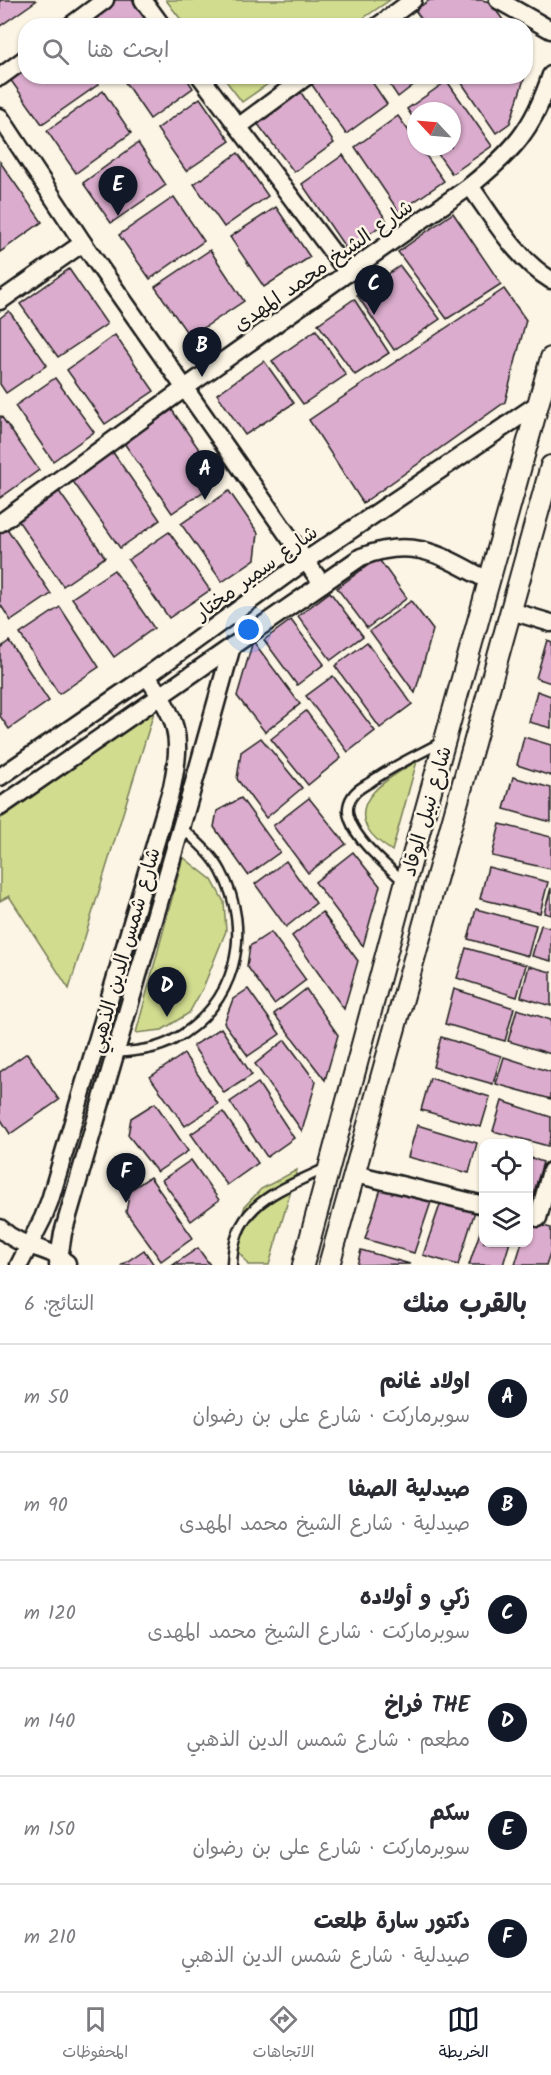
<!DOCTYPE html>
<html lang="ar">
<meta charset="utf-8">
<style>
body{margin:0;font-family:Kalam,"Playpen Sans Arabic",sans-serif;background:#f7f7f7;color:#2b2b33;direction:rtl}
.controls{position:absolute;right:18px;bottom:18px;display:grid;overflow:hidden;border-radius:12px;box-shadow:0 2px 4px #0004}
.controls button{width:54px;height:54px;display:grid;place-items:center;padding:0;border:0;border-bottom:2px solid #e1e1e2;background:#fff;color:#2b2b33;font:30px sans-serif}
.compass{position:absolute;left:407px;top:102px;width:54px;height:54px;border-radius:50%;background:#fff;box-shadow:0 2px 4px #0004;rotate:296deg}
.you{position:absolute;left:249px;top:630px;width:21px;height:21px;margin:-15px;border:4px solid #fff;border-radius:50%;background:#1a73e8;box-shadow:0 0 0 9px #1a73e833}
.badge{display:grid;place-items:center;width:39px;height:39px;border-radius:50%;background:#111827;color:#fff;font-size:20px;font-weight:700}
.pin{position:absolute;translate:-50% -50px;filter:drop-shadow(0 2px 3px #0008)}
.pin::after{content:'';position:absolute;top:32px;width:21px;height:18px;background:inherit;clip-path:polygon(0 0,100% 0,50% 100%)}
.list{margin:0;padding:0;list-style:none}
h2{display:flex;justify-content:space-between;align-items:center;height:78px;margin:0;padding:0 24px;font-size:26px}
h2 small{font-size:20px;font-weight:400;color:#7c7c81}
.list li{display:grid;grid-template-columns:39px 1fr auto;gap:18px;align-items:center;box-sizing:border-box;height:108px;padding:0 24px;border-top:2px solid #e1e1e2}
.list b{display:block;font-size:22px;white-space:nowrap}
.list p{margin:0;font-size:20px;white-space:nowrap;color:#7c7c81}
.list em{font-size:20px;font-style:normal;color:#7c7c81}
.icon{flex:none;width:33px;height:33px;fill:none;stroke:currentColor;stroke-width:2;stroke-linecap:round;stroke-linejoin:round}
.map{position:relative;flex:none;width:551px;height:1265px;overflow:hidden;direction:ltr}
.search{position:absolute;background:#fff;box-shadow:0 2px 4px #0004;left:18px;right:18px;top:18px;height:66px;display:flex;align-items:center;gap:15px;box-sizing:border-box;padding:0 21px;border-radius:24px;color:#7c7c81;font-size:22px}
.sheet{height:726px;background:#fff}
nav{display:flex;justify-content:space-around;align-items:center;box-sizing:border-box;height:84px;border-top:2px solid #e1e1e2;background:#fff;font-size:16px;color:#7c7c81}
nav a{display:grid;justify-items:center;gap:3px}
nav .on{color:#111827}
.map>svg:first-child{display:block}
.green{fill:#d1dc8f;stroke:#767c56;stroke-width:1.5}
.building{fill:#dbaccd;stroke:#1c1c1c;stroke-width:1.5}
.lines{fill:none;stroke-linecap:round;stroke-linejoin:round}
.service-casing{stroke:#1c1c1c;stroke-width:13}
.minor-casing{stroke:#1c1c1c;stroke-width:21}
.tertiary-casing{stroke:#1c1c1c;stroke-width:24}
.service{stroke:#fcf5e5;stroke-width:8}
.minor{stroke:#fcf5e5;stroke-width:16}
.tertiary{stroke:#fcf5e5;stroke-width:20}
.labels{text-anchor:middle;stroke-width:5;stroke-linejoin:round;paint-order:stroke}
.street-label{font-size:20px;fill:#1c1c1c;stroke:#fcf5e5}
</style>
<div class="map">
<svg width="551" height="1265" viewBox="0 0 551 1265">
<rect width="100%" height="100%" fill="#fcf5e5"/>
<filter id="ink" filterUnits="userSpaceOnUse"><feTurbulence type="fractalNoise" baseFrequency=".0167" numOctaves="2"/><feDisplacementMap in="SourceGraphic" scale="12" xChannelSelector="R" yChannelSelector="G"/><feConvolveMatrix kernelMatrix="1 2 1 2 8 2 1 2 1" color-interpolation-filters="sRGB"/></filter>
<g filter="url(#ink)">
<g class="green">
<path d="M166 0H390L353 25H185Z"/>
<path d="M223 77H278L242 102Z"/>
<path d="M154 712 69 989 9 896 0 901V819Z"/>
<path d="M417 761 392 851C383 845 373 838 368 829 349 797 396 774 417 761Z"/>
<path d="M183 857 212 880 224 902 226 931 203 988 189 1013 162 1030 136 1033Z"/>
<path d="M297 1170 269 1265H248L236 1247 238 1227 245 1206 261 1189Z"/>
</g>
<g class="building">
<path d="M0 0H35L36 1 0 26Z"/>
<path d="M112 0H132L150 26H86L82 20Z"/>
<path d="M430 0H482L490 2 503 20 496 26H426L415 10Z"/>
<path d="M26 62V76H94L99 84 42 124 7 75Z"/>
<path d="M124 76H185L193 88 150 119 122 78Z"/>
<path d="M319 76H368L387 104 346 134 310 82Z"/>
<path d="M384 76H425L398 97Z"/>
<path d="M457 76H525L510 123 496 133Z"/>
<path d="M447 81 492 146 452 174 433 147H452V111H416V122L407 109Z"/>
<path d="M103 91 131 133 76 173 47 131Z"/>
<path d="M300 91 334 143 294 172 257 123Z"/>
<path d="M200 98 230 141 186 171 157 129Z"/>
<path d="M398 116 416 141V147H420L444 181 399 212 355 147Z"/>
<path d="M138 143 166 185 111 223 83 183Z"/>
<path d="M238 153 268 196 224 227 194 184Z"/>
<path d="M343 155 387 221 347 250 302 184Z"/>
<path d="M0 162 42 222 0 252Z"/>
<path d="M174 197 204 241 150 279 119 235Z"/>
<path d="M276 207 310 257 264 287 230 237Z"/>
<path d="M453 213 501 284 447 319 398 252Z"/>
<path d="M210 250 244 301 190 337 155 287Z"/>
<path d="M400 266 440 319 394 350 357 295Z"/>
<path d="M69 269 107 324 58 357 20 304Z"/>
<path d="M504 289 526 320 505 402 363 503 309 420Z"/>
<path d="M354 299 389 353 355 375 318 324Z"/>
<path d="M9 311 47 365 6 393 0 384V318Z"/>
<path d="M316 330 346 375 303 404 272 361Z"/>
<path d="M115 335 154 391 105 424 67 370Z"/>
<path d="M264 361 294 403 245 435 217 394Z"/>
<path d="M55 378 94 432 53 461 15 406Z"/>
<path d="M172 410 220 480 172 513 124 443Z"/>
<path d="M1 416 39 470 0 498V417Z"/>
<path d="M112 451 160 520 120 548 72 480Z"/>
<path d="M58 490 105 557 63 586 17 519Z"/>
<path d="M229 491 258 533 255 559 222 582 181 524Z"/>
<path d="M6 527 51 594 11 621 0 604V531Z"/>
<path d="M169 532 210 590 169 618 128 560Z"/>
<path d="M378 558 407 598 367 628 337 588Z"/>
<path d="M114 570 154 628 114 657 72 598Z"/>
<path d="M330 592 363 636 331 660 298 616Z"/>
<path d="M411 601 433 630 415 693 370 631Z"/>
<path d="M60 607 99 667 59 694 20 634Z"/>
<path d="M291 620 324 664 297 685 264 640Z"/>
<path d="M547 640 551 642V683L536 678Z"/>
<path d="M9 641 49 701 9 729 0 716V648Z"/>
<path d="M253 641 300 704 265 732 237 696Z"/>
<path d="M367 642 412 704 380 728 335 666Z"/>
<path d="M333 676 375 731 348 752 306 696Z"/>
<path d="M537 691 551 696V728L529 722Z"/>
<path d="M306 711 341 758 308 785 271 739Z"/>
<path d="M524 737 551 745V776L517 765Z"/>
<path d="M261 738 302 788 266 818 237 779 241 752Z"/>
<path d="M513 777 551 788V822L504 809Z"/>
<path d="M241 798 280 852 248 875 214 827 217 811Z"/>
<path d="M309 798 346 844 308 873 273 826Z"/>
<path d="M500 824 551 837V869L492 856Z"/>
<path d="M353 852 380 886 363 946 315 882Z"/>
<path d="M286 861 316 903 286 927 255 884Z"/>
<path d="M488 867 548 882 540 913 480 899Z"/>
<path d="M551 888V915L544 913Z"/>
<path d="M476 909 536 925 528 956 468 939Z"/>
<path d="M322 912 358 961 344 1009 292 936Z"/>
<path d="M541 925 551 928V961L532 956Z"/>
<path d="M271 932 306 980 274 1004 247 966 250 946Z"/>
<path d="M466 948 526 965 517 997 457 978Z"/>
<path d="M529 966 551 972V1006L521 997Z"/>
<path d="M248 989 280 1034 248 1056 224 1023 233 999Z"/>
<path d="M306 989 338 1035 325 1080 274 1014Z"/>
<path d="M454 989 514 1008 505 1041 445 1024Z"/>
<path d="M517 1009 551 1020V1054L508 1041Z"/>
<path d="M221 1028 252 1075 224 1093 193 1046Z"/>
<path d="M441 1037 501 1056 493 1084 433 1067Z"/>
<path d="M285 1040 316 1082 302 1131 255 1064Z"/>
<path d="M27 1053 59 1100 10 1134 0 1118V1072Z"/>
<path d="M184 1054 218 1104 185 1126 150 1077Z"/>
<path d="M504 1057 551 1072V1099L496 1084Z"/>
<path d="M430 1078 490 1097 481 1127 421 1110Z"/>
<path d="M258 1083 294 1138 267 1157 230 1102Z"/>
<path d="M502 1101 551 1117V1136L548 1146 493 1131Z"/>
<path d="M155 1103 188 1151 157 1172 128 1135 131 1118Z"/>
<path d="M223 1112 258 1163 227 1185 191 1134Z"/>
<path d="M417 1125 477 1143 469 1173 408 1157Z"/>
<path d="M528 1157 543 1162 534 1192 528 1190Z"/>
<path d="M191 1160 219 1200 191 1221 162 1180Z"/>
<path d="M150 1177 193 1238 161 1261 126 1212 130 1190Z"/>
<path d="M383 1182 433 1196 414 1253 365 1239Z"/>
<path d="M442 1199 476 1208 458 1265 423 1255Z"/>
<path d="M484 1220V1242H510L503 1265H469Z"/>
<path d="M529 1222 551 1228V1250L546 1265H515L522 1242H528Z"/>
<path d="M198 1248 210 1265H173Z"/>
<path d="M144 1250 154 1265H122Z"/>
<path d="M361 1250 410 1264 357 1265Z"/>
</g>
<g class="lines">
<defs>
<g id="service">
<path d="M405 883C388 866 358 843 350 820 346 811 348 801 354 794 358 789 364 786 369 783 392 766 417 755 442 742"/>
<path d="M116 1053C135 1051 155 1050 173 1040 236 1006 254 932 221 871 212 854 195 840 181 827"/>
<path d="M232 1265C233 1202 280 1191 328 1167"/>
</g>
<g id="minor">
<path d="M143 0 162 26"/>
<path d="M498 0 551 30"/>
<path d="M70 26 105 0"/>
<path d="M378 26 413 0"/>
<path d="M200 76 348 273"/>
<path d="M0 77 26 58"/>
<path d="M0 117 83 243 322 584"/>
<path d="M238 127 307 76"/>
<path d="M470 186C494 219 516 259 551 280"/>
<path d="M0 301 83 243"/>
<path d="M0 523 185 388 470 186C513 151 533 130 551 75"/>
<path d="M511 611 551 623"/>
<path d="M0 777 147 676 305 561 538 404"/>
<path d="M0 807 361 557C415 536 442 556 489 581"/>
<path d="M355 1174 484 1205"/>
<path d="M538 1218 551 1171"/>
<path d="M0 1228C23 1250 46 1245 67 1263"/>
<path d="M19 1265 43 1218 50 1200 172 787C183 733 177 721 147 676"/>
<path d="M58 1265 63 1233 191 793 232 646"/>
</g>
<g id="tertiary">
<path d="M303 1265 405 884 551 358"/>
<path d="M329 1265 551 466"/>
</g>
</defs>
<use href="#service" class="service-casing"/>
<use href="#minor" class="minor-casing"/>
<use href="#tertiary" class="tertiary-casing"/>
<use href="#service" class="service"/>
<use href="#minor" class="minor"/>
<use href="#tertiary" class="tertiary"/>
</g>
</g>
<g class="labels">
<g class="street-label">
<text transform="translate(323 265) rotate(-35)" y="7">شارع الشيخ محمد المهدى</text>
<text transform="translate(256 572) rotate(-36)" y="7">شارع سمير مختار</text>
<text transform="translate(426 811) rotate(-74)" y="7">شارع نبيل الوقاد</text>
<text transform="translate(124 950) rotate(-74)" y="7">شارع شمس الدين الذهبي</text>
</g>
</g>
</svg>
<div class="controls">
<button><svg class="icon" aria-label="locate" viewBox="0 0 24 24"><circle cx="12" cy="12" r="6"/><path d="M12 2v4M12 18v4M2 12h4M18 12h4"/></svg></button>
<button><svg class="icon" aria-label="layers" viewBox="0 0 24 24"><path d="M12 4l9 5-9 5-9-5zM3 14l9 5 9-5"/></svg></button>
</div>
<svg class="compass" viewBox="-18 -18 36 36"><path d="M0-13l5 13h-10z" fill="#e53935"/><path d="M0 13l5-13h-10z" fill="#7c7c81"/></svg>
<div class="you"></div>
<div class="pin badge" style="left:205px;top:500px">A</div>
<div class="pin badge" style="left:202px;top:377px">B</div>
<div class="pin badge" style="left:374px;top:315px">C</div>
<div class="pin badge" style="left:167px;top:1017px">D</div>
<div class="pin badge" style="left:118px;top:216px">E</div>
<div class="pin badge" style="left:126px;top:1203px">F</div>
<div class="search"><svg class="icon" aria-label="search" viewBox="0 0 24 24"><circle cx="10" cy="10" r="6"/><path d="M15 15l6 6"/></svg>ابحث هنا</div>
</div>
<section class="sheet">
<h2>بالقرب منك<small>النتائج: 6</small></h2>
<ul class="list">
<li><span class="badge">A</span><div><b>اولاد غانم</b><p>سوبرماركت · شارع على بن رضوان</p></div><em>50 m</em></li>
<li><span class="badge">B</span><div><b>صيدلية الصفا</b><p>صيدلية · شارع الشيخ محمد المهدى</p></div><em>90 m</em></li>
<li><span class="badge">C</span><div><b>زكي و أولاده</b><p>سوبرماركت · شارع الشيخ محمد المهدى</p></div><em>120 m</em></li>
<li><span class="badge">D</span><div><b>THE فراخ</b><p>مطعم · شارع شمس الدين الذهبي</p></div><em>140 m</em></li>
<li><span class="badge">E</span><div><b>سكم</b><p>سوبرماركت · شارع على بن رضوان</p></div><em>150 m</em></li>
<li><span class="badge">F</span><div><b>دكتور سارة طلعت</b><p>صيدلية · شارع شمس الدين الذهبي</p></div><em>210 m</em></li>
</ul>
</section>
<nav>
<a class="on"><svg class="icon" aria-label="map" viewBox="0 0 24 24"><path d="M3 6l6-2 6 2 6-2v14l-6 2-6-2-6 2zM9 4v14M15 6v14"/></svg>الخريطة</a>
<a><svg class="icon" aria-label="directions" viewBox="0 0 24 24"><path d="M12 3l9 9-9 9-9-9zM9 14v-3h6M13 9l2 2-2 2"/></svg>الاتجاهات</a>
<a><svg class="icon" aria-label="saved" viewBox="0 0 24 24"><path d="M7 4h10v16l-5-4-5 4z"/></svg>المحفوظات</a>
</nav>
